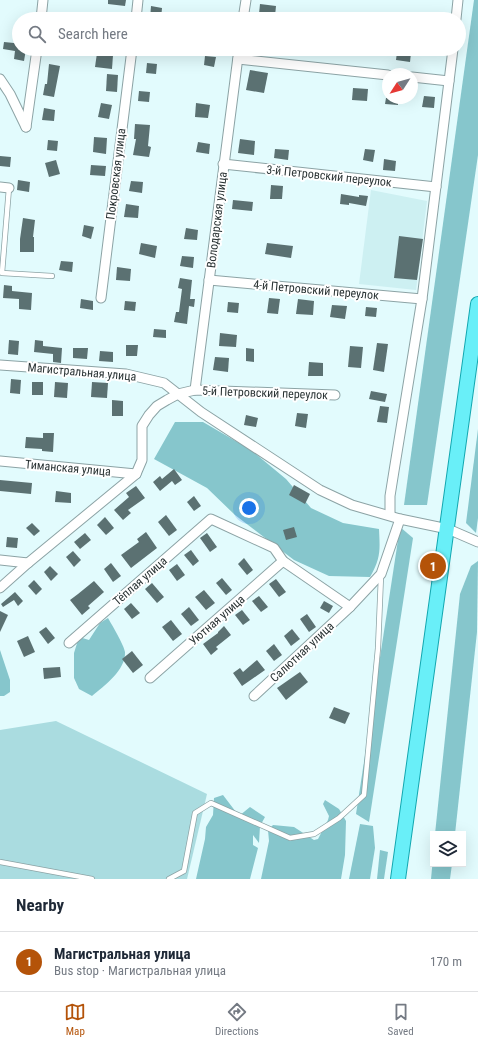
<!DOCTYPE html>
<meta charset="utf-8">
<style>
body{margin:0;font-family:"Roboto Condensed",sans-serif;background:#f2f2f3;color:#1f2937}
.controls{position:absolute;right:12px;bottom:12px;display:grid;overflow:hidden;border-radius:0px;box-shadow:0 4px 16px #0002}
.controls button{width:36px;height:36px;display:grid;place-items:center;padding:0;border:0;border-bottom:1px solid #e0e1e3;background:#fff;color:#1f2937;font:20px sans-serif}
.compass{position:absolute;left:382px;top:68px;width:36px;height:36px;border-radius:50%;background:#fff;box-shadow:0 4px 16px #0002;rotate:234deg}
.you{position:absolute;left:249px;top:508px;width:14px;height:14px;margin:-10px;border:3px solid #fff;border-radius:50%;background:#1a73e8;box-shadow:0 0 0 6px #1a73e833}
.badge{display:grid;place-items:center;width:26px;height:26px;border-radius:50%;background:#b45309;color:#fff;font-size:13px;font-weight:700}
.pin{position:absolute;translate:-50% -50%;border:2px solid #fff;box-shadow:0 1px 4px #0006}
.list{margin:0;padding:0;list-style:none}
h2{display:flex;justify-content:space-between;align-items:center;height:52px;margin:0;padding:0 16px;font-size:17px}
h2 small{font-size:13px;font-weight:400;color:#747a83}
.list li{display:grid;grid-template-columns:26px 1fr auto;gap:12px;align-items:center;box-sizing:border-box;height:60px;padding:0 16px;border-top:1px solid #e0e1e3}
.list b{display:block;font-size:15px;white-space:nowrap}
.list p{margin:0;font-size:13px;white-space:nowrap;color:#747a83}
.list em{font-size:13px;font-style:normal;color:#747a83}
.icon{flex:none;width:22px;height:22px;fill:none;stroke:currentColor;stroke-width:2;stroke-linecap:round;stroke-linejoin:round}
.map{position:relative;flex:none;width:478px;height:879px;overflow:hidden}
.search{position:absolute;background:#fff;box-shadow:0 4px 16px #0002;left:12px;right:12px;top:12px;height:44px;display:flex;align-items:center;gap:10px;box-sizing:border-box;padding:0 14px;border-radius:22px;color:#747a83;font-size:15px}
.sheet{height:112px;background:#fff}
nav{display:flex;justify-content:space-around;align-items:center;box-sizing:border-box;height:56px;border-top:1px solid #e0e1e3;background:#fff;font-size:11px;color:#747a83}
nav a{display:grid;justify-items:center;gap:2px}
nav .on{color:#b45309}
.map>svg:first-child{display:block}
.built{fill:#cdf0f2}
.green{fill:#aadce0}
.forest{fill:#86c6cc}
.building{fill:#5b7172}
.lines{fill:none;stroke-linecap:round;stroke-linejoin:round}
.service-casing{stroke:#8ca3a5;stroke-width:6}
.minor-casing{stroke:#8ca3a5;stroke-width:11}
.primary-casing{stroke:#12a7b0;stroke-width:16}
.service{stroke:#fff;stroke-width:4.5}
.minor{stroke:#fff;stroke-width:9}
.primary{stroke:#69eff8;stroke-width:14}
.labels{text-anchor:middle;stroke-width:4;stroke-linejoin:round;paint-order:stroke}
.street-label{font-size:12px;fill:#2a3334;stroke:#fff}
</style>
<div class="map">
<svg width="478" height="879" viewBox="0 0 478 879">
<rect width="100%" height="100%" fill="#e2fbfd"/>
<path class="built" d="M371 190 427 201 416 290 359 284Z"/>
<path class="green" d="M56 721 207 794 187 879H0V730Z"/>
<g class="forest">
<path d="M474 0H478V155L427 505H404Z"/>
<path d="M175 422H203L251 450 286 479 311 508 343 523 379 529C380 550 381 558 370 577L329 576 294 560 235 515 207 488 154 459Z"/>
<path d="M478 429V518L476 533 466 523Z"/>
<path d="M400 527 413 538 369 822 356 814Z"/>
<path d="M478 561 477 632 455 834H435L460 594 471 566Z"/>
<path d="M108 618C112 625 124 645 125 652 126 670 104 686 92 696L79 689 74 678V653L79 637 89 640 100 623Z"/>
<path d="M0 650 10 680V692L4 696H0Z"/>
<path d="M223 795 239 816 250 807 265 817 260 826 259 843 253 835V845L258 848 250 879H196L205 839 206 827 213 815 214 798Z"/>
<path d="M325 800 339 809 346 821 345 855 341 879H261L269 841 268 830 273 825 294 827 314 840 318 839 328 820 329 816 323 804Z"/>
<path d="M360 824 373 826 375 848 370 879H349Z"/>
<path d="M380 850 388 852 384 879H377Z"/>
<path d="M433 858V864H452L450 879H431Z"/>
</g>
<g class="building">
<path d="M108 0H126L125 6 108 4Z"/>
<path d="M260 4 276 6 275 16 259 14Z"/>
<path d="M151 6 162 8 161 19H150Z"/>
<path d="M56 12 77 16V19H55Z"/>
<path d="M15 32H19V49H26L24 61 14 59 15 51 3 49 4 42 14 43Z"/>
<path d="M397 52 411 53 410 62 396 60Z"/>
<path d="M97 53 113 55 112 69 95 67Z"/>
<path d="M205 56 216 57 214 67 204 65Z"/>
<path d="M147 63 157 64 156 74 146 73Z"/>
<path d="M49 64 60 66 54 97 43 95 45 84H47Z"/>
<path d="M250 70 268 73 264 93 246 90Z"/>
<path d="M107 74 118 75 117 92 106 91Z"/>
<path d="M353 88 368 89 367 101 352 100Z"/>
<path d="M139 91 150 92 149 102 138 101Z"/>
<path d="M424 96 435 97 434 108 422 107Z"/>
<path d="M386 98H398V105L385 104Z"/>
<path d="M101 103 112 105 109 119 98 117Z"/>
<path d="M196 103 210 105 208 118 195 117Z"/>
<path d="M44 108 55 110 54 121 42 120Z"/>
<path d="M135 124 150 125 148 146 151 147 149 157 133 155 136 139H134Z"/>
<path d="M94 137 107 138 106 154 93 152Z"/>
<path d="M240 139 255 141 254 155 238 153Z"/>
<path d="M48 140 58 141 57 151 47 150Z"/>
<path d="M198 142 210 144 209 154 196 152Z"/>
<path d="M275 149 289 150 288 160 274 158Z"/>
<path d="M365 149 375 150 373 162 363 160Z"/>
<path d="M0 156 11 157 10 167 0 166Z"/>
<path d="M384 159 396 161 395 171 383 170Z"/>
<path d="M56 160 60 174 49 177 45 163Z"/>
<path d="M91 165 106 166 105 176 90 175Z"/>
<path d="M18 180 30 182 29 192 17 190Z"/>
<path d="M131 181 143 182 142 193 129 191Z"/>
<path d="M271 185 283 186 282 199H270Z"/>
<path d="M341 194 359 197V195L368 196 366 206 349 203V205L340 204Z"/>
<path d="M233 200 253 202 252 211 232 209Z"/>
<path d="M126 204 139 206 138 218 124 217Z"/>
<path d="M23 218 35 220 33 237H34V252H20V239Z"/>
<path d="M84 225 94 227 91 239 82 236Z"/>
<path d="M186 228 198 230 197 240 184 239Z"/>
<path d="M399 236 423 239 417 280 394 278Z"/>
<path d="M141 243 157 246 155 258 139 254Z"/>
<path d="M267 243 293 246 291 258 265 254Z"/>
<path d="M182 256 194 257 193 268 180 266Z"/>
<path d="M61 261 73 262 72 272 59 270Z"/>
<path d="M117 267 131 269 130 281 116 280Z"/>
<path d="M180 278 192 280 190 299H195L194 307 189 306 187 324 174 322 176 312H179L182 289 178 288Z"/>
<path d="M4 285 12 286V291L32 293 31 310 19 309V299L3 298Z"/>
<path d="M269 298 280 299 278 314 267 313Z"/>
<path d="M81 299 93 301V310L80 308Z"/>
<path d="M298 299 314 301 313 315 296 314Z"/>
<path d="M125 301 136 302 135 311 124 310Z"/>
<path d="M228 302 239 303 238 313 227 312Z"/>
<path d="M332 305 347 306 345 319 330 317Z"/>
<path d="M366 307 377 308 376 317 365 316Z"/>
<path d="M154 329 166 330V338L153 337Z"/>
<path d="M220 333 237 335 236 347 219 346Z"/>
<path d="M9 340 19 341 18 355 8 354Z"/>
<path d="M35 340 43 341V346L62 348 61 363 53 362V354L34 352Z"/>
<path d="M377 343 388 344 384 372 373 370Z"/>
<path d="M126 345H138L137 356H126Z"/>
<path d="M350 346 363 347 361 368 348 367Z"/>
<path d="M73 348H88L87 359 73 358Z"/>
<path d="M246 348 254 349V362L246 361Z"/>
<path d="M100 351 113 352V362L99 361Z"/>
<path d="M215 357 229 358 228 372 213 370Z"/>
<path d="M309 362 323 363V376H308Z"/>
<path d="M11 379 21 380 20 394 10 393Z"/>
<rect x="32" y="382" width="11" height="13"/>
<path d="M55 382 68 383 67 398 54 397Z"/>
<path d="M92 382 108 383 107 398 91 397Z"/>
<path d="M371 391 387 394 385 402 369 399Z"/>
<path d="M112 400 123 401V416H112Z"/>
<path d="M380 406 389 407 387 423 377 422Z"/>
<path d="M297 413 308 414 306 428 295 426Z"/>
<path d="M246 415 258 418 256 427 244 425Z"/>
<path d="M43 433H54L53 452 42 451V449L25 448 26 437 43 438Z"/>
<path d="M174 469 182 480 175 485 172 481 160 491 153 482 160 476 162 479Z"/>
<path d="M0 480 32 483 31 494 0 491Z"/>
<path d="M294 485 310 494 305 504 289 495Z"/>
<path d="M136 486 145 498 128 510 131 513 123 520 114 510 129 497 126 493Z"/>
<path d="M56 491 71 493V503L55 502Z"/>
<path d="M194 496 201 506 194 511 187 502Z"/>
<path d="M166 515 177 530 169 536 158 522Z"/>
<path d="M105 517 114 528 106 535 97 525Z"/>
<path d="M32 523 40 531 34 536 26 528Z"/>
<path d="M294 527 297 537 286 540 283 530Z"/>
<path d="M146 532 157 548 131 568 121 555 139 542 137 539Z"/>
<path d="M85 533 91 540 80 549 74 542Z"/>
<path d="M207 533 217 547 210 552 200 538Z"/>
<path d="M7 537 18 538 17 548 6 547Z"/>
<path d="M191 550 199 561 193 566 184 555Z"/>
<path d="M73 551 81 560 74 567 66 557Z"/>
<path d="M244 558 253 570 247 575 238 564Z"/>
<path d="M111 563 121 576 113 582 104 569Z"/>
<path d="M177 564 185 575 177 581 169 570Z"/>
<path d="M50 566 58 574 51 581 44 572Z"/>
<path d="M222 578 232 590 226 595 216 583Z"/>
<path d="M276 579 286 592 279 597 269 584Z"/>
<path d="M34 580 42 589 36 595 28 586Z"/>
<path d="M94 581 104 592 88 606 90 608 82 615 70 600 78 594Z"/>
<path d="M152 583 164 597 157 603 145 589Z"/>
<path d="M204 590 215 603 206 610 195 597Z"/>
<path d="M15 592 23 601 18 606 14 600 3 607 1 604Z"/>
<path d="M259 596 268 607 261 612 252 601Z"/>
<path d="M324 601 333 606 329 613 320 608Z"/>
<path d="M131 603 140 613 132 619 124 609Z"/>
<path d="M189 607 199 620 191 626 181 614Z"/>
<path d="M242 610 250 620 243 625 235 615Z"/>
<path d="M0 611 8 615 0 632Z"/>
<path d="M307 614 316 627 309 632 300 619Z"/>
<path d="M171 620 182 634 173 641 162 627Z"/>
<path d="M224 626 231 635 216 647 218 649 211 655 203 644 218 633V632Z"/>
<path d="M46 627 55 638 48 644 39 632Z"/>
<path d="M292 629 300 639 291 646 284 636Z"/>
<path d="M28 636 35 652 24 657 17 641Z"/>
<path d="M274 644 282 655 274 661 266 651Z"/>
<path d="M132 651 143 665 133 673 122 659Z"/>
<path d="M257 660 265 670 242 686 233 673 240 668 243 672Z"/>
<path d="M60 667 61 677 44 679 43 668Z"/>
<path d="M300 672 308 682 286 700 277 688Z"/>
<path d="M334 707 350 713 345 724 329 718Z"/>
</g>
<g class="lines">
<defs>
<g id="service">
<path d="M9 188 2 273 52 276"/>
<path d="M0 862 92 879"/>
<path d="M169 879 184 871 195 813 211 803 290 838 314 834 339 818 364 795 378 648 381 576"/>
</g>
<g id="minor">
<path d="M41 19 43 0"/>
<path d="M136 19 138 0"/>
<path d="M243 19 246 0"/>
<path d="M456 19 458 0"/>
<path d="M238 59 388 75"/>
<path d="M412 77 449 81"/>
<path d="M0 79 10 94 26 127"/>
<path d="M26 127 37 49"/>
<path d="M223 164 436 187"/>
<path d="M0 187 9 188"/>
<path d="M209 280 422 299"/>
<path d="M101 298 132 49"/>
<path d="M0 365 126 374 164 383 201 412 320 490 352 505 400 519 448 529 478 542"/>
<path d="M195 390 239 49"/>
<path d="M0 461 136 474"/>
<path d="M390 515V496L394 471 422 299 453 49"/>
<path d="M0 560 28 563"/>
<path d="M0 588 28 563 136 474 142 460V426L149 415 157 406 167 400 178 394 195 390 335 395"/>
<path d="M69 643 211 519 274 548 283 561 350 607"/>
<path d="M150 678 283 561"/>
<path d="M254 696 350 607 381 574 400 519"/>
</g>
<path id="primary" d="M398 879 478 304"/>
</defs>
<use href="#service" class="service-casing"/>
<use href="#minor" class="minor-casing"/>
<use href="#primary" class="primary-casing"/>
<use href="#service" class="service"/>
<use href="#minor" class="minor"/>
<use href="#primary" class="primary"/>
</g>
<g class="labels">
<g class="street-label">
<text transform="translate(116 174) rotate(-83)" y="4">Покровская улица</text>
<text transform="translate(329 176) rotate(6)" y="4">3-й Петровский переулок</text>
<text transform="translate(217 220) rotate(-83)" y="4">Володарская улица</text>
<text transform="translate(316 290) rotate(5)" y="4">4-й Петровский переулок</text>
<text transform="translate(82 372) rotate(5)" y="4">Магистральная улица</text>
<text transform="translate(265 393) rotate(2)" y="4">5-й Петровский переулок</text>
<text transform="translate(68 468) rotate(5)" y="4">Тиманская улица</text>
<text transform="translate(140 581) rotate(-41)" y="4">Тёплая улица</text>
<text transform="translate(217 620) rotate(-41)" y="4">Уютная улица</text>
<text transform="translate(302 652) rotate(-43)" y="4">Салютная улица</text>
</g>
</g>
</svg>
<div class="controls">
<button><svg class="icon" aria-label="layers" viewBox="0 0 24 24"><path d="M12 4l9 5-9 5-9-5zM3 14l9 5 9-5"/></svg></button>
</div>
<svg class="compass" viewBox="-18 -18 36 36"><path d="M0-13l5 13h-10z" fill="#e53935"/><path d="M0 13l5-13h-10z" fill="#747a83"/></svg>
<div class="you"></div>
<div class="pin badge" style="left:433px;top:566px">1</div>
<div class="search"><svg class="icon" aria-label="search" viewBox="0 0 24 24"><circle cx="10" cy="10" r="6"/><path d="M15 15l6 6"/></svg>Search here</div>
</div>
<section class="sheet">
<h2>Nearby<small></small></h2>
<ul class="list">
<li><span class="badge">1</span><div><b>Магистральная улица</b><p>Bus stop · Магистральная улица</p></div><em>170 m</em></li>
</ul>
</section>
<nav>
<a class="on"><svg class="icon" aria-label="map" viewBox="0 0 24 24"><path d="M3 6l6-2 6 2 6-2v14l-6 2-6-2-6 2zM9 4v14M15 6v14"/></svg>Map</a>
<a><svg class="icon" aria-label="directions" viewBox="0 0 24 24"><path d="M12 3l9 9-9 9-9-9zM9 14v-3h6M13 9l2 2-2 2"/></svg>Directions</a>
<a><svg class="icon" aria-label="saved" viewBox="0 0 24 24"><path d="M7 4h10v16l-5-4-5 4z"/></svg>Saved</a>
</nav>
